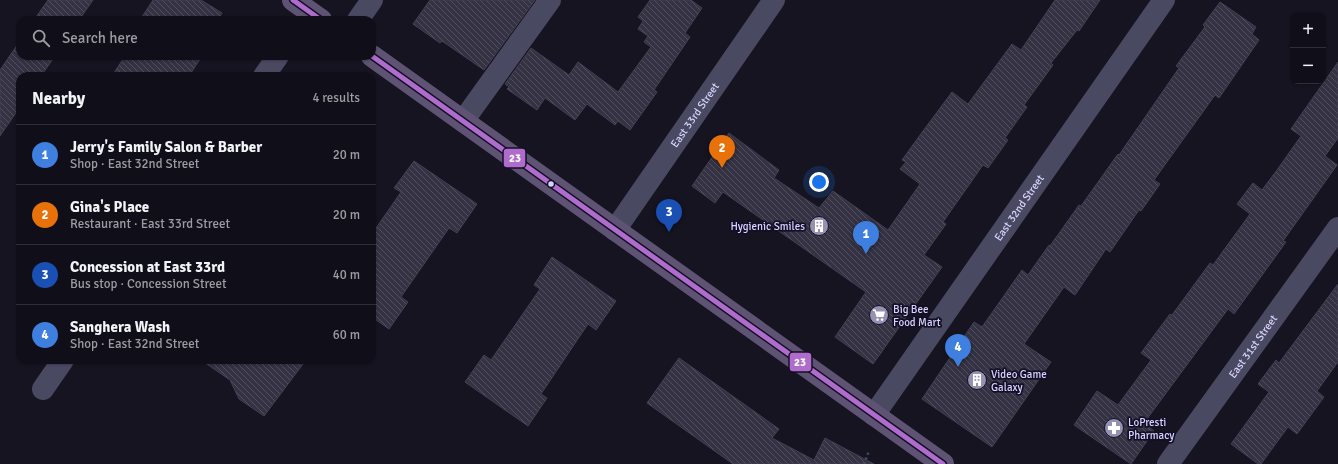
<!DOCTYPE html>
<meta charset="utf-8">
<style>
body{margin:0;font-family:Signika,sans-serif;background:#1e1d26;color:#f1f3f6}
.controls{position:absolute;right:12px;top:12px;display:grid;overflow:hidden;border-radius:8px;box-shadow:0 1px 3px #0004}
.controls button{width:36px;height:36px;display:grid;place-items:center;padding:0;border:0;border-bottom:1px solid #302f38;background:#100f19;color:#f1f3f6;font:20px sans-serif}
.you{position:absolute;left:819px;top:182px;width:14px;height:14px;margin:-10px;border:3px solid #fff;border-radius:50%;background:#1a73e8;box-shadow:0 0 0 6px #1a73e833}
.badge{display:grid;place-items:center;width:26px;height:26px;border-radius:50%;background:#0b8043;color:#fff;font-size:13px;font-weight:700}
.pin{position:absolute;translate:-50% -33px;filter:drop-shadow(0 1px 2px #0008)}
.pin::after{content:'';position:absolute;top:21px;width:14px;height:12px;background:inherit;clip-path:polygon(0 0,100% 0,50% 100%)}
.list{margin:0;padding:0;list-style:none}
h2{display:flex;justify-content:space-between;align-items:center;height:52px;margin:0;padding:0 16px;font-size:17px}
h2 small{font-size:13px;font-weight:400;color:#9c9ca2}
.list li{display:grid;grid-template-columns:26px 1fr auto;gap:12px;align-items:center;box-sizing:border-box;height:60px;padding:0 16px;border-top:1px solid #302f38}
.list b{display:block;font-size:15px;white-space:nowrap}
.list p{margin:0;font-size:13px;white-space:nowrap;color:#9c9ca2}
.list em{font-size:13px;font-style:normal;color:#9c9ca2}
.icon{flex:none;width:22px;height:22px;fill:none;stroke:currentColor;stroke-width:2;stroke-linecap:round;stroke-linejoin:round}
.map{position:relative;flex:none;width:1338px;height:464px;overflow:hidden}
.search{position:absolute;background:#100f19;box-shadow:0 1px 3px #0004;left:16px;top:16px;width:360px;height:44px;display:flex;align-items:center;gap:10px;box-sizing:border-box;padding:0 14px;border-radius:12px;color:#9c9ca2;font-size:15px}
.panel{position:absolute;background:#100f19;box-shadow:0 1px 3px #0004;left:16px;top:72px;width:360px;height:292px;border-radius:12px}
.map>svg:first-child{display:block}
.building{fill:url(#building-back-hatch);stroke:#433f54}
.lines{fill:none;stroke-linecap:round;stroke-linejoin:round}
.path{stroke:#44505f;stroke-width:2.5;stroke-dasharray:2 3;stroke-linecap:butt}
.minor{stroke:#4a4962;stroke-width:22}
.major{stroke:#5e5373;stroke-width:22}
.bus-1-casing{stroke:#130f26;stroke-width:8}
.bus-1{stroke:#b06ccc;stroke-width:5}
.bus-dot{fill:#d9d4ff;stroke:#130f26;stroke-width:1.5}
.labels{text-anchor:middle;stroke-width:3.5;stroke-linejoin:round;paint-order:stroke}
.street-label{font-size:11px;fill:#d9d4ff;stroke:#130f26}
.poi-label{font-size:11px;fill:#d9d4ff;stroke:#130f26;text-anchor:start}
.line-badge{stroke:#130f26;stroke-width:1.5}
.badge-label{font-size:11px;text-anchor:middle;font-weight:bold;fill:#fff}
</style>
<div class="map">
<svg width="1338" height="464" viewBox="0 0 1338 464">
<defs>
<pattern id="building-back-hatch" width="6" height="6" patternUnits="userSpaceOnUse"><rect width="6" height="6" fill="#343243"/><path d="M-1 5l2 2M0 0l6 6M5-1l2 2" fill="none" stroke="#514f5f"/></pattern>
</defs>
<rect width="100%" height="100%" fill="#161421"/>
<g class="building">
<path d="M48 0H93L79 20H34Z"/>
<path d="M153 0H201L222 13 218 20H140Z"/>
<path d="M430 0H535L484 70 442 41 440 43 413 24Z"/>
<path d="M650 0H691L702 8 685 33 690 37 654 90 657 92 630 130 618 121 615 125 587 104 575 120 545 98 537 110 507 89 509 87 505 84 531 48 569 75 578 62 618 92 651 47 644 42 648 36 638 29 643 21 638 17Z"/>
<path d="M1055 0H1100L1079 31 1077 30 1051 63 1053 65 1024 105 1027 107 1005 138 1008 140 988 168 983 165 943 222 946 224 924 255 942 267 873 364 835 337 866 292 723 192 715 203 692 186 729 133 779 170 774 178 819 208 833 191 888 230 920 184 900 169 906 162 902 160 923 131 952 92 968 104 1012 44 1021 50Z"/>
<path d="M1220 2 1256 27 1252 34 1259 40 1219 98 1215 95 1154 180 1160 184 1141 211 1139 210 1110 252 1106 249 1075 295 1064 287 1024 344 1051 362 992 447 922 399 974 322 982 327 1022 270 1028 275 1049 245 1050 246 1079 205 1081 206 1118 154 1119 155 1179 68 1176 66 1205 27 1203 25Z"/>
<path d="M20 41V56H55L41 76H20V107L0 136V70Z"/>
<path d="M125 56H202L189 76H112Z"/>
<path d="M1338 62V138L1325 156 1337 165 1283 241 1286 242 1234 314 1228 309 1144 423 1154 431 1131 464 1074 425 1097 391 1118 405 1151 360 1141 353 1170 314 1172 315 1210 263 1213 265 1250 214 1237 204 1253 183 1262 190 1277 170 1301 136 1291 129Z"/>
<path d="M414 161 477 204 457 233 449 228 401 297 408 302 389 329 372 317V234L401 192 394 188Z"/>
<path d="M552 257 616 301 596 330 588 324 541 394 547 398 528 426 465 382 484 355 491 360 540 289 534 285Z"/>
<path d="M1338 284V362L1317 391 1324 397 1297 434 1288 427 1261 464H1258L1231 444 1269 392 1258 384 1276 360 1279 363Z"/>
<path d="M679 358 779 429 772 438 814 460 825 438 874 464H733L647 403Z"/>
<path d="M201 360H306L264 416 239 399 230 380Z"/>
</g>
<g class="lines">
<path class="path" d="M864 464 869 451"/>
<g class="minor">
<path d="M358 20 372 0"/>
<path d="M264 76 278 56"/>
<path d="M463 121 550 0"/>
<path id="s1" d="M615 230 774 0"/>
<path d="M43 389 63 360"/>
<path id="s2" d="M874 415 1164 0"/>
<path id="s3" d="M1168 464 1338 228"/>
</g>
<g class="major">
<path d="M293 0 321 20"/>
<path d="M372 56 943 464"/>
</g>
<defs>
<g id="bus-1">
<path d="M293 0 321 20"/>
<path d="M372 56 943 464"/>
</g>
</defs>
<use href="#bus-1" class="bus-1-casing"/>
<use href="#bus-1" class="bus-1"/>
</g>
<defs>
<symbol id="building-disc" viewBox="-11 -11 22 22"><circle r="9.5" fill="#9591b1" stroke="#130f26"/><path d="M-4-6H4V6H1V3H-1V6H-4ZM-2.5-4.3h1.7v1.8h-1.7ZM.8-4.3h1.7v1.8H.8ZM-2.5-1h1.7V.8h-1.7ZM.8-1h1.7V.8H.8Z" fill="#fff"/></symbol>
<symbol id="supermarket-disc" viewBox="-11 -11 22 22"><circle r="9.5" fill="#9591b1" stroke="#130f26"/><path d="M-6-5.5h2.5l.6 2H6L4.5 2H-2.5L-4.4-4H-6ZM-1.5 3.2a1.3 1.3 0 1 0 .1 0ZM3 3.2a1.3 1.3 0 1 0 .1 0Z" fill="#fff"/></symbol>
<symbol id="pharmacy-disc" viewBox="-11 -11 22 22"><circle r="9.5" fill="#9591b1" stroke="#130f26"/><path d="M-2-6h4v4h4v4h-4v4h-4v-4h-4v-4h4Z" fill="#fff"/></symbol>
</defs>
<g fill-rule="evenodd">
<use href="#building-disc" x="808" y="215" width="22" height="22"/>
<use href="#supermarket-disc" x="868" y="304" width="22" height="22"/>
<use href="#building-disc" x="966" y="369" width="22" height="22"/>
<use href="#pharmacy-disc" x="1103" y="417" width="22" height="22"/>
</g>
<circle class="bus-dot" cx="551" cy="184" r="3.5"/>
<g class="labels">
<g class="street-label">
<text dy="4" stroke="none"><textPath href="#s1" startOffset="140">East 33rd Street</textPath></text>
<text dy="4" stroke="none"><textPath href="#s2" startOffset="253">East 32nd Street</textPath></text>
<text dy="4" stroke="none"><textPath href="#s3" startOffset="145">East 31st Street</textPath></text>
</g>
<g class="poi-label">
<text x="805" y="230" text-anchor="end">Hygienic Smiles</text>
<text x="893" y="313">Big Bee<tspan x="893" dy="13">Food Mart</tspan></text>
<text x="991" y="378">Video Game<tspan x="991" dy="13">Galaxy</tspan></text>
<text x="1128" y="426">LoPresti<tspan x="1128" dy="13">Pharmacy</tspan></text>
</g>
</g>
<g class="line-badge">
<rect x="503" y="148" width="23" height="20" rx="4" fill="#b06ccc"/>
<rect x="789" y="352" width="23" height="20" rx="4" fill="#b06ccc"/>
</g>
<g class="badge-label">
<text x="515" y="162">23</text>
<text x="800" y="366">23</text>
</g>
</svg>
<div class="controls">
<button>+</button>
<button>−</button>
</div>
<div class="you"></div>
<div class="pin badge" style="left:866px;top:254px;background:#3f7fe0">1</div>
<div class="pin badge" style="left:722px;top:168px;background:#e8710a">2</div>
<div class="pin badge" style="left:669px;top:232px;background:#1a4fb4">3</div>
<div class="pin badge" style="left:958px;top:367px;background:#3f7fe0">4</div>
<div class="search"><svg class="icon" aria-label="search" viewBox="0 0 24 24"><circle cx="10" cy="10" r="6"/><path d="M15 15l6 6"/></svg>Search here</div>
<section class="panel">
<h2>Nearby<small>4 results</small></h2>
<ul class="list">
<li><span class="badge" style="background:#3f7fe0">1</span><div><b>Jerry's Family Salon &amp; Barber</b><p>Shop · East 32nd Street</p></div><em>20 m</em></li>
<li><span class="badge" style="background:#e8710a">2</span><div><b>Gina's Place</b><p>Restaurant · East 33rd Street</p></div><em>20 m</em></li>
<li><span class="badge" style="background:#1a4fb4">3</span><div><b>Concession at East 33rd</b><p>Bus stop · Concession Street</p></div><em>40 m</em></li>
<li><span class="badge" style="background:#3f7fe0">4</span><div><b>Sanghera Wash</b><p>Shop · East 32nd Street</p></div><em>60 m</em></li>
</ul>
</section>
</div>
